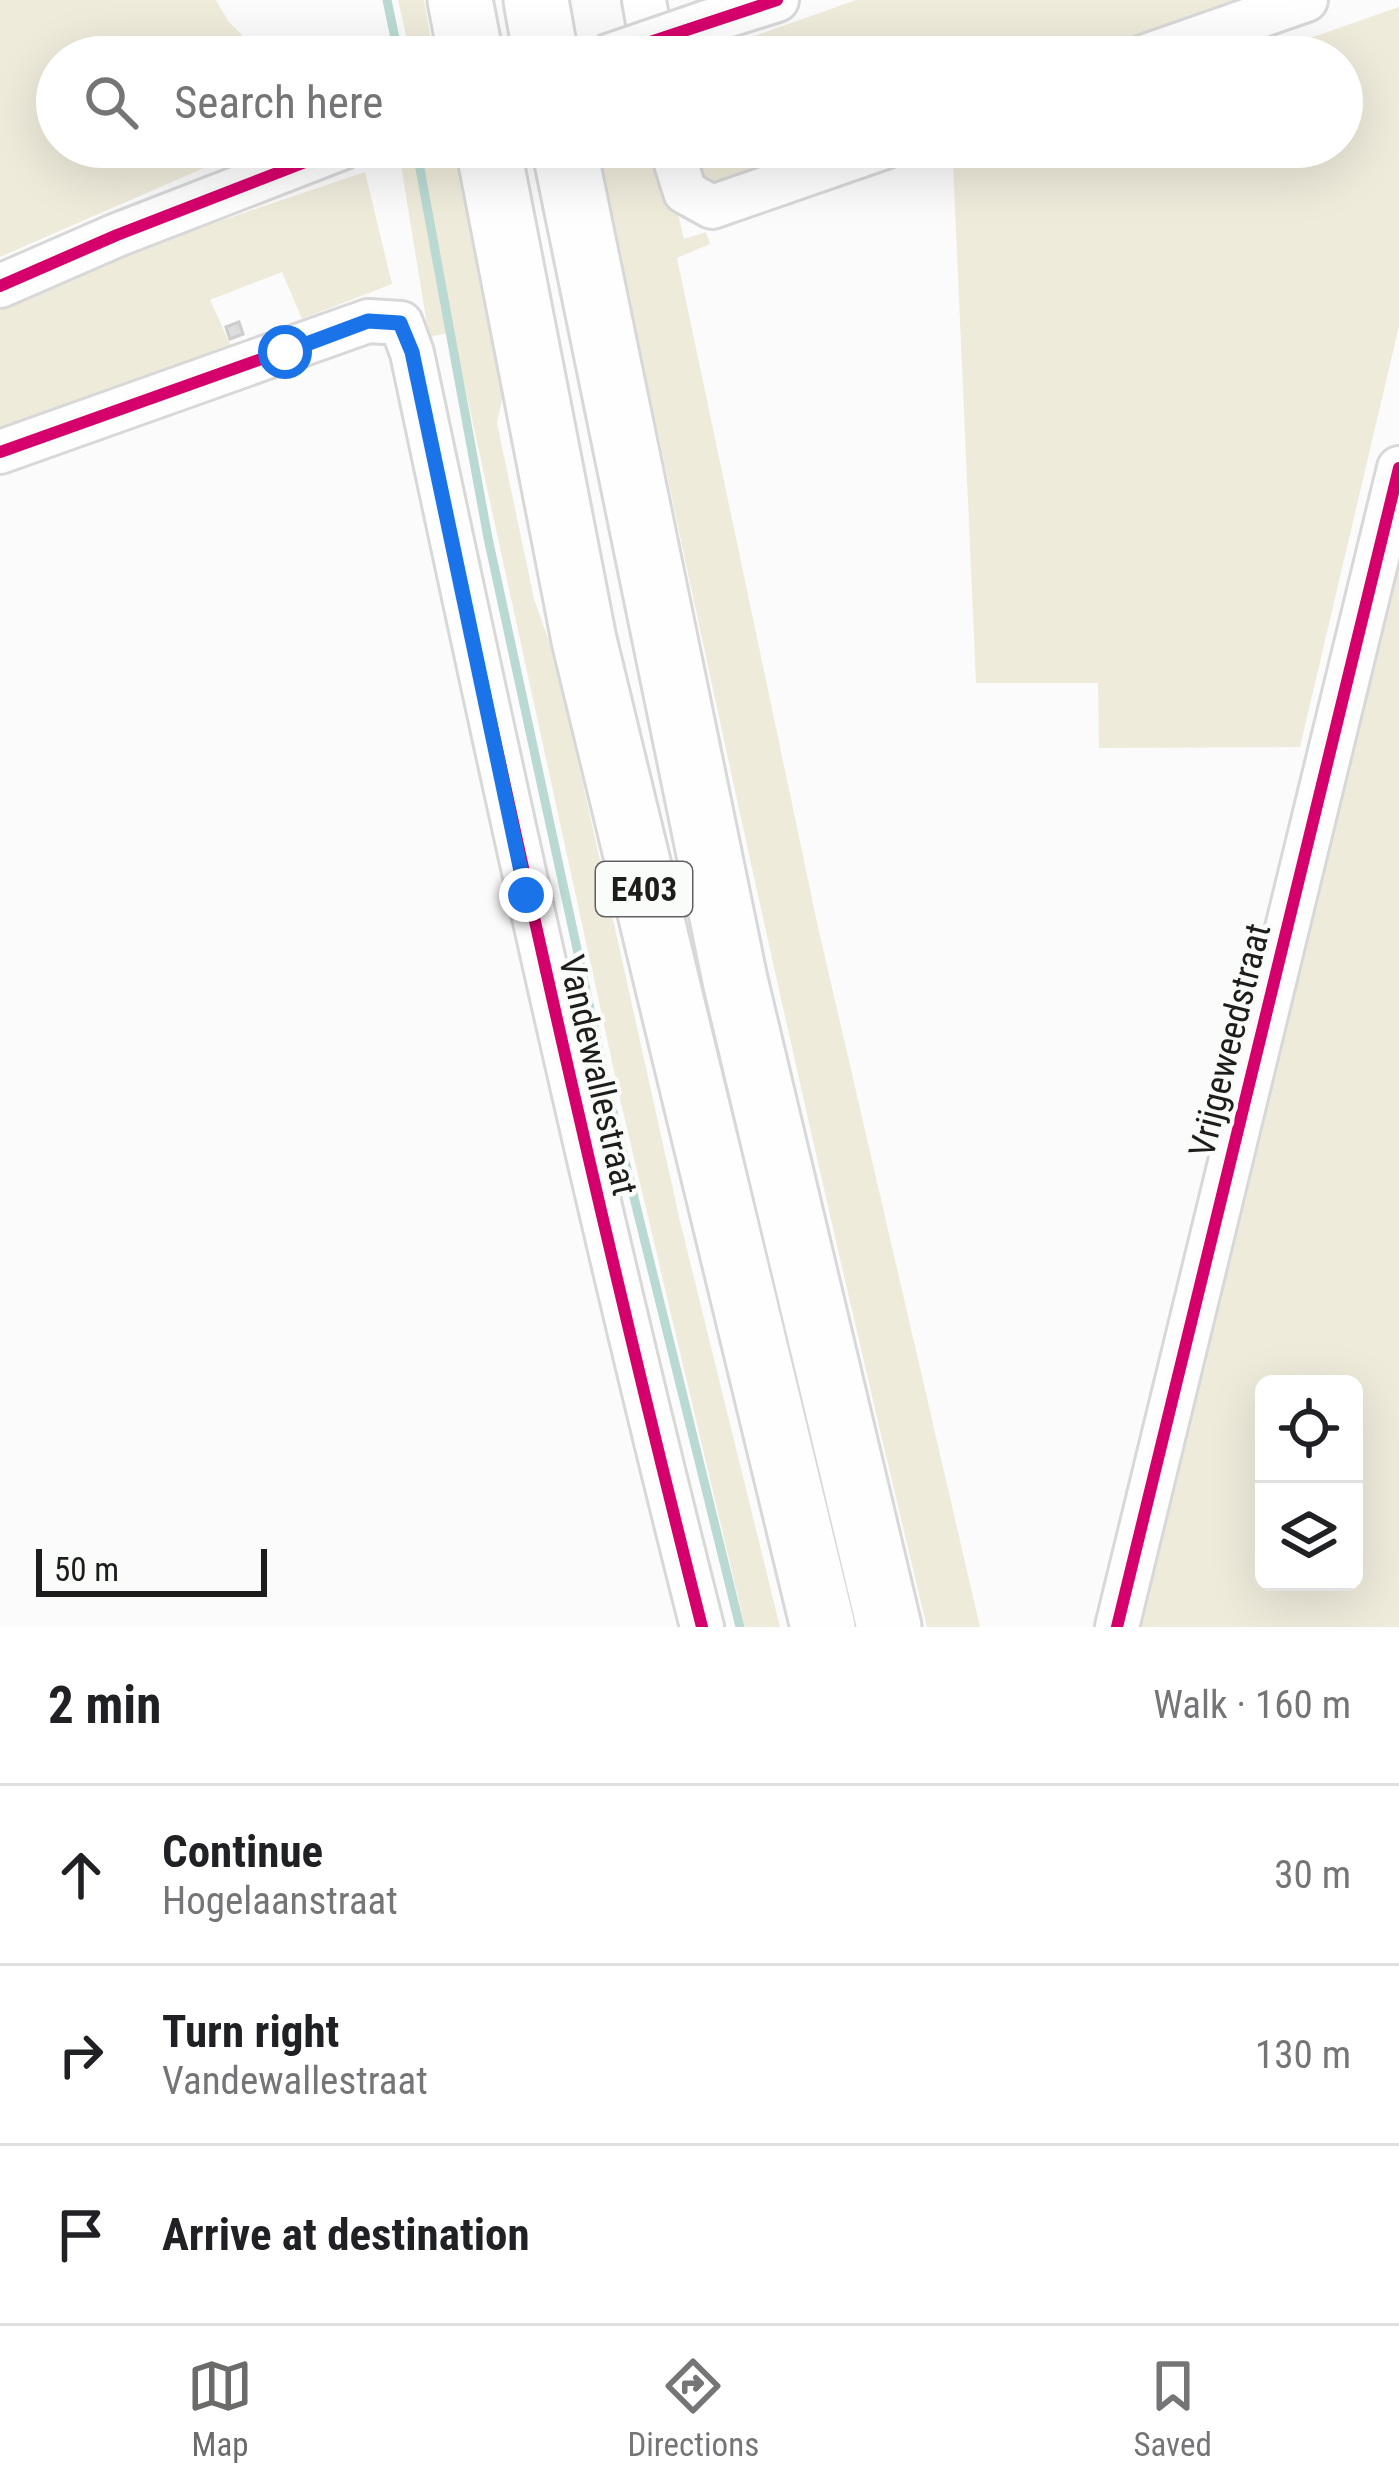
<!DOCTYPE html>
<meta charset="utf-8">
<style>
body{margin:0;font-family:"Roboto Condensed",sans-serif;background:#f6f6f6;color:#202124}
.controls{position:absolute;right:36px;bottom:36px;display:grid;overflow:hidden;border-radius:18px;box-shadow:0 12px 48px #0002}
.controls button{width:108px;height:108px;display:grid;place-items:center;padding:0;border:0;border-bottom:3px solid #e0e0e0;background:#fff;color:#202124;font:60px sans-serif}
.scale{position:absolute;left:36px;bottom:30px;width:231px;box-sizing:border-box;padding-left:12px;border:6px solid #1d1d1c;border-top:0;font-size:33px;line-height:42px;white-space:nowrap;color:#1d1d1c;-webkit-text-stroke:9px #fafcfa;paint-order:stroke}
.stop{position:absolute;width:36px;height:36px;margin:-27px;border:9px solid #1a73e8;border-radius:50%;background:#fff}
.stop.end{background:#1a73e8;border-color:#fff;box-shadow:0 3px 12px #0008}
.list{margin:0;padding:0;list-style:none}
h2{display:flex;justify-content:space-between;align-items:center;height:156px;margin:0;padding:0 48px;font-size:51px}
h2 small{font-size:39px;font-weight:400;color:#757577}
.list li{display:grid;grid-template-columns:78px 1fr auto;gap:36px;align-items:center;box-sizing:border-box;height:180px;padding:0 48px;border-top:3px solid #e0e0e0}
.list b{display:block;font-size:45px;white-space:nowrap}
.list p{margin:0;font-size:39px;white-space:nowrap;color:#757577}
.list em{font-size:39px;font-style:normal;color:#757577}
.icon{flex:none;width:66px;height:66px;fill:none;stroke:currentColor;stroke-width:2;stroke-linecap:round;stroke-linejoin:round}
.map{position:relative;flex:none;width:1399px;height:1627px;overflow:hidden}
.search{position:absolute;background:#fff;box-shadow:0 12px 48px #0002;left:36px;right:36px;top:36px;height:132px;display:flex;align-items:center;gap:30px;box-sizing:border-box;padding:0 42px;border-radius:66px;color:#757577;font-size:45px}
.sheet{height:696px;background:#fff}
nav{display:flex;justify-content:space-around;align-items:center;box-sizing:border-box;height:168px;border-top:3px solid #e0e0e0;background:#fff;font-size:33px;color:#757577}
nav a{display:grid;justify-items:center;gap:6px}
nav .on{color:#6b6b6a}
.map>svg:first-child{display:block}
.green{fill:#efebdb;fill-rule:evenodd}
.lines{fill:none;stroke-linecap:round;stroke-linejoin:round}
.stream{stroke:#b9d9d2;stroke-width:9}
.building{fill:#dcdddc;stroke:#cccdcc;stroke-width:3}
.minor-casing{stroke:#d8d8d8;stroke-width:48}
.highway-casing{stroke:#d8d8d8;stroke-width:69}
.minor{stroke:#fefefe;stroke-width:42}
.highway{stroke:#fefefe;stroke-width:63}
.minor-bridge-casing{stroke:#d8d8d8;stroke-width:48;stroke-linecap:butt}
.minor-bridge{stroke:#fefefe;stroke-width:42}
.cycleway-casing{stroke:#fafcfa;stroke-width:20}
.cycleway{stroke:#d6006c;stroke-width:12}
.route{stroke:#1a73e8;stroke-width:15}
.labels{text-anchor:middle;stroke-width:9;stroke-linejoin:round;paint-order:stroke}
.shield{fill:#fafcfa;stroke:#5f605f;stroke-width:3}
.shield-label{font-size:33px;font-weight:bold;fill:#1d1d1c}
.street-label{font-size:36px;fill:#1d1d1c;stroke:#fafcfa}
</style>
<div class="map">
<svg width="1399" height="1627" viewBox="0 0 1399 1627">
<rect width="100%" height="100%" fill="#fbfbfb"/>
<g class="green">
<path d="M0 0H216L228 21 264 57H57V147H252L0 257Z"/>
<path d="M398 0H424L434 57H411Z"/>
<path d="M856 0H1258L1093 57H695Z"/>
<path d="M1399 7V326L1300 747 1099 748 1098 683H976L953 163 1000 147H1342V57H1256Z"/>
<path d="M421 147H454L504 391 497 423 534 599 555 658 680 1221 780 1627H745L621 1103 453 332 429 337 399 153Z"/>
<path d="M598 147H662L684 239 706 232 710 244 677 258 818 927 980 1627H927C808 1136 701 642 598 147Z"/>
<path d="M680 147H835L716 184 702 181Z"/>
<path d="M365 172 392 284 302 319 282 272 210 300 231 346 0 427V308L90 265Z"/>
<path d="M1399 529V1627H1131ZM1264 1384H1354V1582H1264Z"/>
</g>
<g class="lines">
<g class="stream">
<path d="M387 0 399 57"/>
<path d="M416 147 488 538 608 1092 740 1627"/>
</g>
</g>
<path class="building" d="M239 322 243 334 230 339 226 327Z"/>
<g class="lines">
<defs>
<g id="minor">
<path d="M644 0 654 57"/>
<path d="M704 23 777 0"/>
<path d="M1143 57 1306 0"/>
<path d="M671 147 685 192 712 207 885 147"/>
<path d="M0 286 117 235 344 147"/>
<path d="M0 452 368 321 401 323 412 353C502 779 595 1204 702 1627"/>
<path d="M1117 1627 1399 468"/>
</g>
<g id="highway">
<path d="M460 0 471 57"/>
<path d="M536 0 546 57"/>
<path d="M488 147 584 640 823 1627"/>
<path d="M564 147 735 980 889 1627"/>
</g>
</defs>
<use href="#minor" class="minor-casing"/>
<use href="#highway" class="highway-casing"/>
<use href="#minor" class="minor"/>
<use href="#highway" class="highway"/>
<defs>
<path id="minor-bridge" d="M605 57 704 23"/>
</defs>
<use href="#minor-bridge" class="minor-bridge-casing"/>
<use href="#minor-bridge" class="minor-bridge"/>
<defs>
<g id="cycleway">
<path d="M605 57 777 0"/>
<path d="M0 286 117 235 344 147"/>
<path d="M0 452 368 321 401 323 412 353C502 779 595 1204 702 1627"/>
<path d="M1117 1627 1399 468"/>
</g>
</defs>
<use href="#cycleway" class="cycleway-casing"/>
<use href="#cycleway" class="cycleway"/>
</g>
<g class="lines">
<path class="route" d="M285 352 368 321 400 323 412 352 526 895"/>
</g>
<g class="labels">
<rect class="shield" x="596" y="862" width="96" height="54" rx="9"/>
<g class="shield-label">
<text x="644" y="901">E403</text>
</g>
<g class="street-label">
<text transform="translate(1229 1040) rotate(-76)" y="13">Vrijgeweedstraat</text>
<text transform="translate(599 1075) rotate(77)" y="13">Vandewallestraat</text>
</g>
</g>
</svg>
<div class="controls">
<button><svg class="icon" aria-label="locate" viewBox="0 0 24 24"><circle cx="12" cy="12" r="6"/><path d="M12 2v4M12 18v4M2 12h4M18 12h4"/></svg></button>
<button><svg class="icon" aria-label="layers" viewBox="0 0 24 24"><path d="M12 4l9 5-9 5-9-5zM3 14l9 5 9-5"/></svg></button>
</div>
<div class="scale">50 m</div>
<div class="stop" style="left:285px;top:352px"></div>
<div class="stop end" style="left:526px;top:895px"></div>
<div class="search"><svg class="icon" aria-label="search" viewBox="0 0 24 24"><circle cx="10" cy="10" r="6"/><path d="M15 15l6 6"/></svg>Search here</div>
</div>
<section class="sheet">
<h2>2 min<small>Walk · 160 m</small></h2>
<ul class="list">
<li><svg class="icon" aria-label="ahead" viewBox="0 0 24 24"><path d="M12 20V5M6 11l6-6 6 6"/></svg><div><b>Continue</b><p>Hogelaanstraat</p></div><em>30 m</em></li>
<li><svg class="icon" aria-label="right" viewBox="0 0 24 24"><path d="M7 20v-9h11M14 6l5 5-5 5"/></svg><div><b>Turn right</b><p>Vandewallestraat</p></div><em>130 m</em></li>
<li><svg class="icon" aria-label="arrive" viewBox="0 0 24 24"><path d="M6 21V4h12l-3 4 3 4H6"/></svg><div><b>Arrive at destination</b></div></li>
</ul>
</section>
<nav>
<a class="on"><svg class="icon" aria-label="map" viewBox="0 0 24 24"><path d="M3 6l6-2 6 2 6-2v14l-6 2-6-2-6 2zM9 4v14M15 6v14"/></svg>Map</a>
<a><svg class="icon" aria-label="directions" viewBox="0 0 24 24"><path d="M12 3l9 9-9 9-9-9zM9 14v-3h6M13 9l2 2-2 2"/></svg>Directions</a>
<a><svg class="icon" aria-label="saved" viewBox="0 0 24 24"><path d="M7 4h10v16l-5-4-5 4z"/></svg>Saved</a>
</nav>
